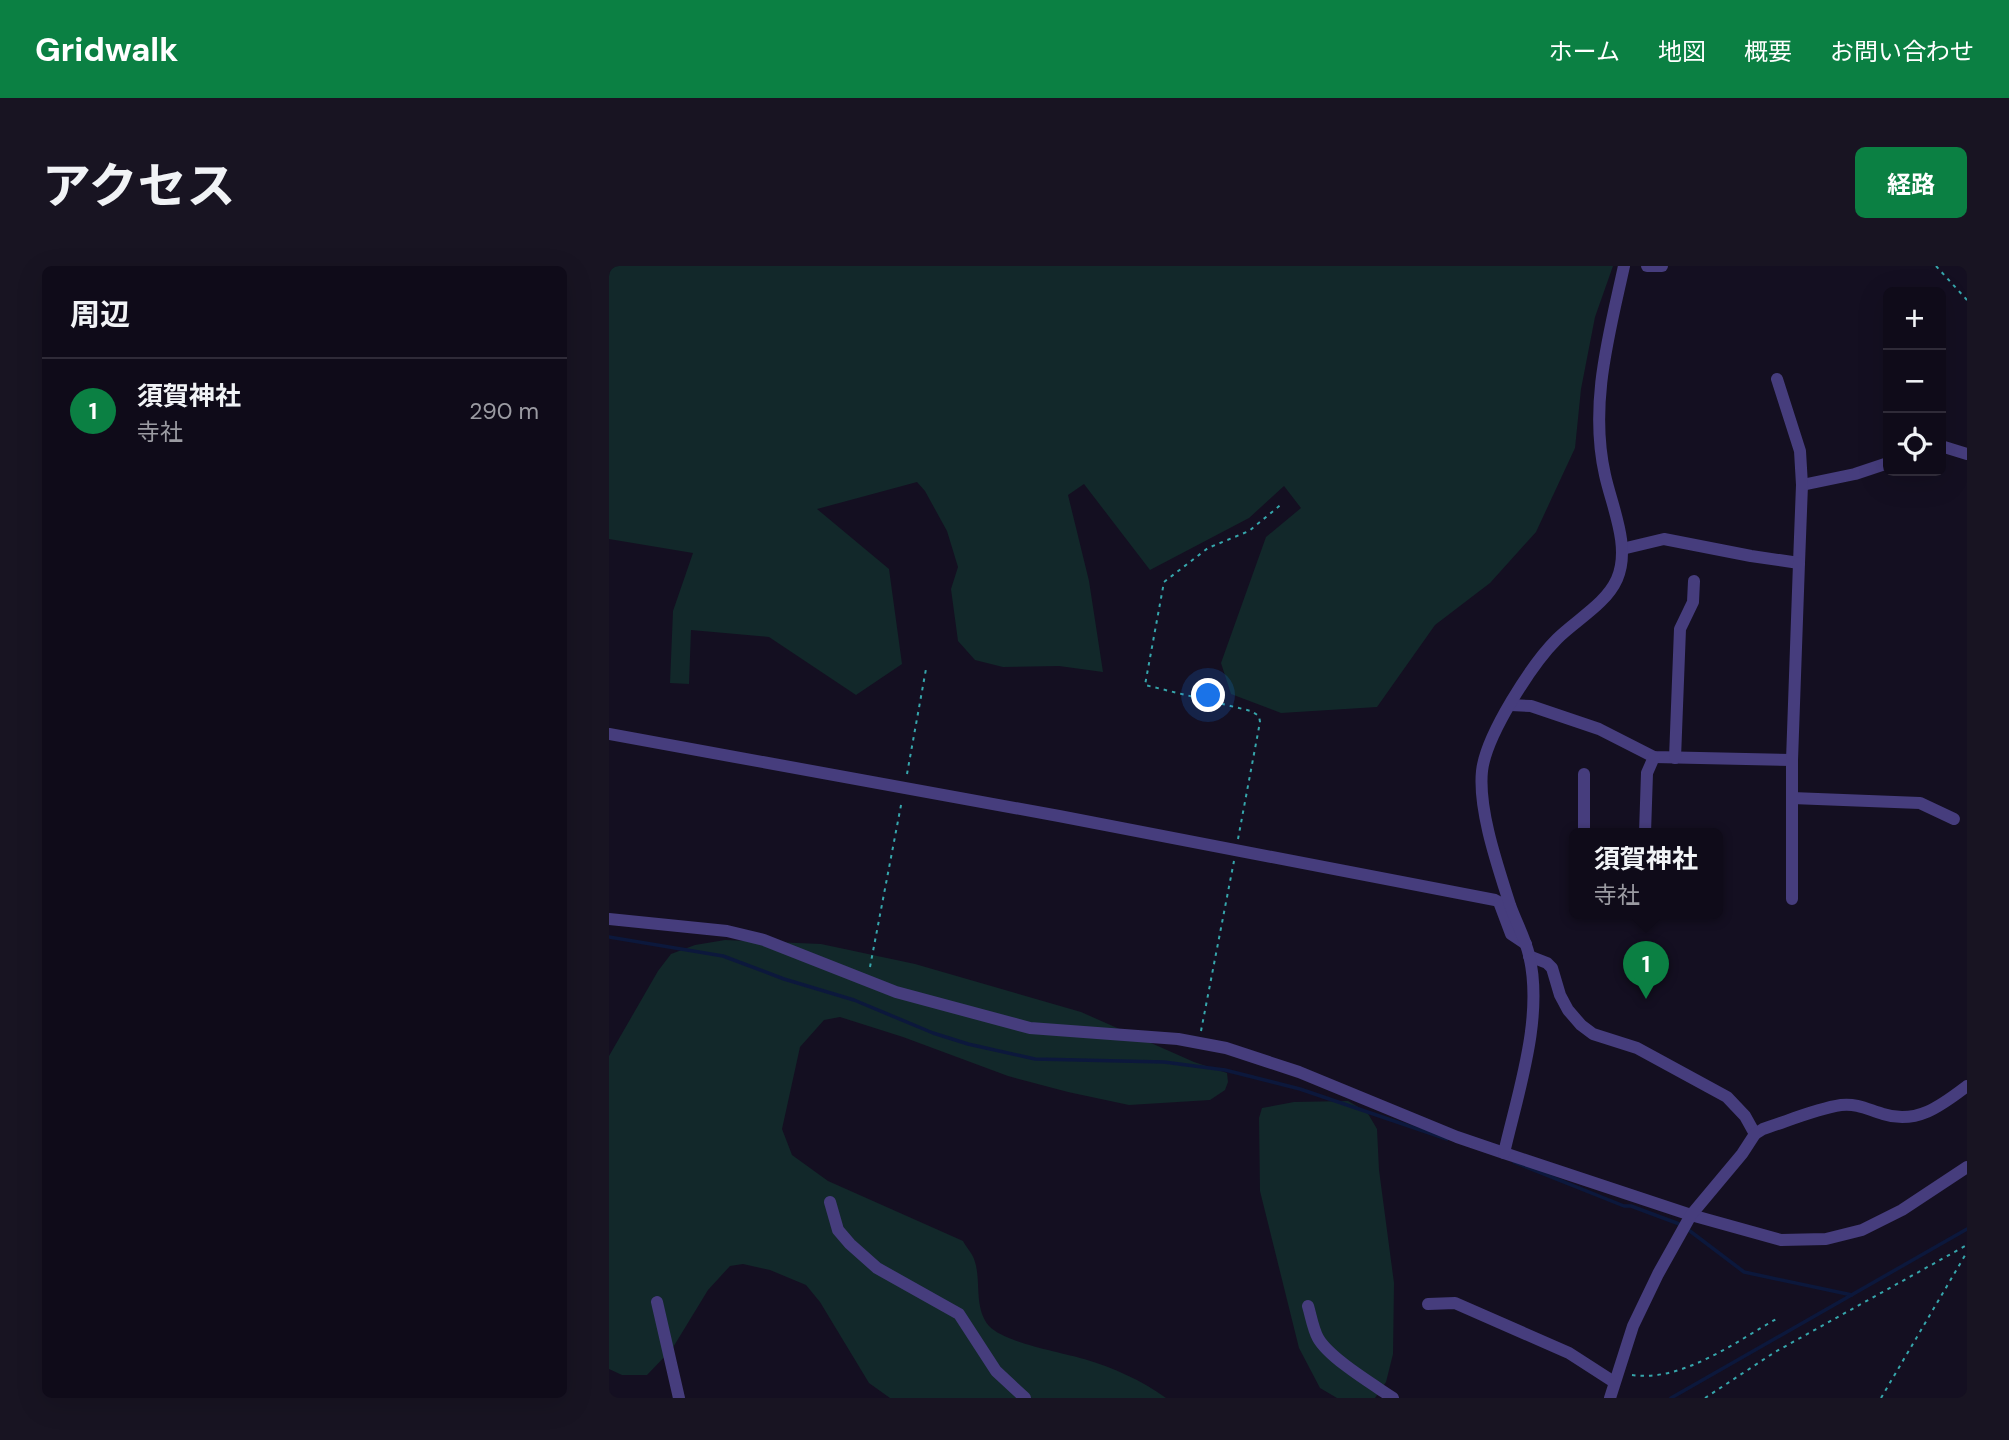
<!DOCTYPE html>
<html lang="ja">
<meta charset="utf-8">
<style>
body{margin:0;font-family:"DM Sans","Noto Sans JP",sans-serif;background:#181422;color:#f1f3f6}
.controls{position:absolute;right:21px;top:21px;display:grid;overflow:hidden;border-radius:10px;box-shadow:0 7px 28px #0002}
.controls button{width:63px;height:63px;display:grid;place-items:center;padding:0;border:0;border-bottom:2px solid #2f2b38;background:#0f0b19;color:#f1f3f6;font:35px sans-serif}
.you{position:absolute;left:600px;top:430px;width:24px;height:24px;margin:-18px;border:5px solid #fff;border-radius:50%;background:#1a73e8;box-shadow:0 0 0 10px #1a73e833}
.badge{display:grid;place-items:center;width:46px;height:46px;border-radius:50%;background:#0b8043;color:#fff;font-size:23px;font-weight:700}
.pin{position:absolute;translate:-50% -58px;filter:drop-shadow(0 2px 4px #0008)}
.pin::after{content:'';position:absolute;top:37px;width:24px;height:21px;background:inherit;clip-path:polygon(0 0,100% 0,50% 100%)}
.popup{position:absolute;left:960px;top:562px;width:154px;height:91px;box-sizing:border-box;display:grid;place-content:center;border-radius:10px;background:#0f0b19;filter:drop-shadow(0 2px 5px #0005);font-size:23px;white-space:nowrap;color:#9b9ba2}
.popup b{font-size:26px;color:#f1f3f6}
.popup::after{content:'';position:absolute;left:50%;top:100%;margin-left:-14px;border:14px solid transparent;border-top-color:#0f0b19}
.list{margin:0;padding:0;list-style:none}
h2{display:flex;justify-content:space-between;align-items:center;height:91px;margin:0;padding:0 28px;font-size:30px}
h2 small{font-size:23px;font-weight:400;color:#9b9ba2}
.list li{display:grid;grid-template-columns:46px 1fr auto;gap:21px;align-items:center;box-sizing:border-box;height:105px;padding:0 28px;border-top:2px solid #2f2b38}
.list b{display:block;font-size:26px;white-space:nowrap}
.list p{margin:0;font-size:23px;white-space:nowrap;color:#9b9ba2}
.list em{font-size:23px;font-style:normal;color:#9b9ba2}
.icon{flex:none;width:38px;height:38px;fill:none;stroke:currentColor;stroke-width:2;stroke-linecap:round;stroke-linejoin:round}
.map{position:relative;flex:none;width:1358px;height:1132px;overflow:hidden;border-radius:10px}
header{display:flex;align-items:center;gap:42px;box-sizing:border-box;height:98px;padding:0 35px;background:#0b8043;color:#fff}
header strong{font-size:33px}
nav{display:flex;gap:38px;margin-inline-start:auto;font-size:24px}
.intro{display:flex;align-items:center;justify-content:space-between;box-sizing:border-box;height:168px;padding:0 42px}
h1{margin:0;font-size:49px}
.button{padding:18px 32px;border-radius:10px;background:#0b8043;color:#fff;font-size:24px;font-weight:700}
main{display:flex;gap:42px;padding:0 42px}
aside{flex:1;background:#0f0b19;border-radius:10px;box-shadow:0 7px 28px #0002}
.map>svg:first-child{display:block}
.green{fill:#12282a}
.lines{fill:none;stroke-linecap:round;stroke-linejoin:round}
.stream{stroke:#0c183c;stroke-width:3.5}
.path{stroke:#36a6ac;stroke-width:2;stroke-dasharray:3.5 5;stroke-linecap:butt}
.minor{stroke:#463d7d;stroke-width:12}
</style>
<header>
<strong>Gridwalk</strong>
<nav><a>ホーム</a><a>地図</a><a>概要</a><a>お問い合わせ</a></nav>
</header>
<div class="intro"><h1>アクセス</h1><a class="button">経路</a></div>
<main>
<aside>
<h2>周辺<small></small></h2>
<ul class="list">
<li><span class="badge">1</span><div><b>須賀神社</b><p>寺社</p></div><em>290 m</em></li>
</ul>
</aside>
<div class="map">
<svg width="1358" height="1132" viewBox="0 0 1358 1132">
<rect width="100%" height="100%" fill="#140f21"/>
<g class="green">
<path d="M0 0H1004L986 51 972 123 966 182 927 266 881 317 826 359 768 441 672 447 622 428 612 397 657 271 692 242 675 220 640 252 541 304 475 218 459 229 480 315 494 406 450 400 394 401 366 394 349 375 342 323 349 301 338 265 316 225 308 216 208 243 280 303 293 398 247 429 160 371 82 364 80 418 61 417 64 345 84 287 0 273Z"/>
<path d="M116 674 212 678 306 698 472 746 585 796 618 807 619 816 616 824 601 834 520 839 459 826 399 810 294 771 231 751 215 754 191 781 173 863 183 889 219 915 354 975C357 981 363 987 365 993 373 1014 364 1041 380 1060 396 1077 452 1086 475 1093 505 1102 532 1114 557 1132H281L260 1117 211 1036 197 1019 161 1004 134 998 121 1000 99 1024 63 1083 38 1109H13L0 1103V790L49 705 62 688 86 679Z"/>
<path d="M739 835 758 846 768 863 770 904 785 1017 784 1088 777 1116 766 1132H728L711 1122 690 1082 651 925 650 852 653 842 685 836Z"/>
</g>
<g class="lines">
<g class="stream">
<path d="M0 671 114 690 175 713 245 734 324 767 359 778 426 793 555 796 616 804 691 823 838 873"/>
<path d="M905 896 1015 940H1022L1073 959 1135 1006 1243 1029"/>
<path d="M1062 1132 1358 963"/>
</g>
<g class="path">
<path d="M1327 0 1358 34"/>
<path d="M298 508 317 403"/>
<path d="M629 573 651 456 650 450 642 445 536 419 555 316 599 282 640 265 674 237"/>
<path d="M261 701 293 534"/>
<path d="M592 765 625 595"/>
<path d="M1023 1109C1074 1116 1126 1076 1169 1052"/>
<path d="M1096 1132 1166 1086 1358 979"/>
<path d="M1272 1132 1358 986"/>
</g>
<g class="minor">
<path d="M1038 0H1053"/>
<path d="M1332 180 1358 188"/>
<path d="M1193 219 1246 208 1279 197"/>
<path d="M1013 283 1055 273 1142 290 1190 297 1193 219 1191 185 1168 113"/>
<path d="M902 439 922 440 990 463 1045 491 1183 494"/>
<path d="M0 468 450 550 886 634 890 636 902 668 917 678"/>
<path d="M1066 492 1071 363 1084 336 1085 315"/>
<path d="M975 508V567"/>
<path d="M1183 532 1311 537 1345 553"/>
<path d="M1036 567 1038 507 1045 491"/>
<path d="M1183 633V494L1190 297"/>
<path d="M0 653 118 665 155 674 287 726 421 762 569 773 617 782 690 806 848 871 895 887 1082 949 1172 974 1217 973 1253 964 1293 944 1358 901"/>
<path d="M920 690 938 697 943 702 951 729 959 744 972 759 984 768 1028 782 1118 831 1136 850 1146 868"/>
<path d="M895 887C909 826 935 751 920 689 916 672 907 656 901 639 889 601 869 544 873 505 877 469 923 398 948 373 967 354 997 338 1008 313 1022 281 1003 241 996 209 980 138 1000 69 1015 0"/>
<path d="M221 936 229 964 241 978 268 1002 350 1048 387 1105 416 1132"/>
<path d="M48 1036 70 1132"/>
<path d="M819 1038 846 1037 960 1087 1005 1116"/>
<path d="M699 1040C702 1050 704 1063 709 1072 720 1092 765 1119 784 1132"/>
<path d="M1001 1132 1024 1060 1049 1008 1082 949 1133 888 1146 868 1154 863C1179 855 1206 843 1232 839 1248 837 1260 844 1274 848 1308 859 1333 839 1358 820"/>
</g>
</g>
</svg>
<div class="controls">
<button>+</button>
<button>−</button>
<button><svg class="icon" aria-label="locate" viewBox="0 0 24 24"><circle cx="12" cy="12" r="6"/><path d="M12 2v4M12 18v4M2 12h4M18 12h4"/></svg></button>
</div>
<div class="you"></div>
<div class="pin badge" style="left:1037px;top:733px">1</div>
<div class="popup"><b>須賀神社</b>寺社</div>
</div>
</main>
